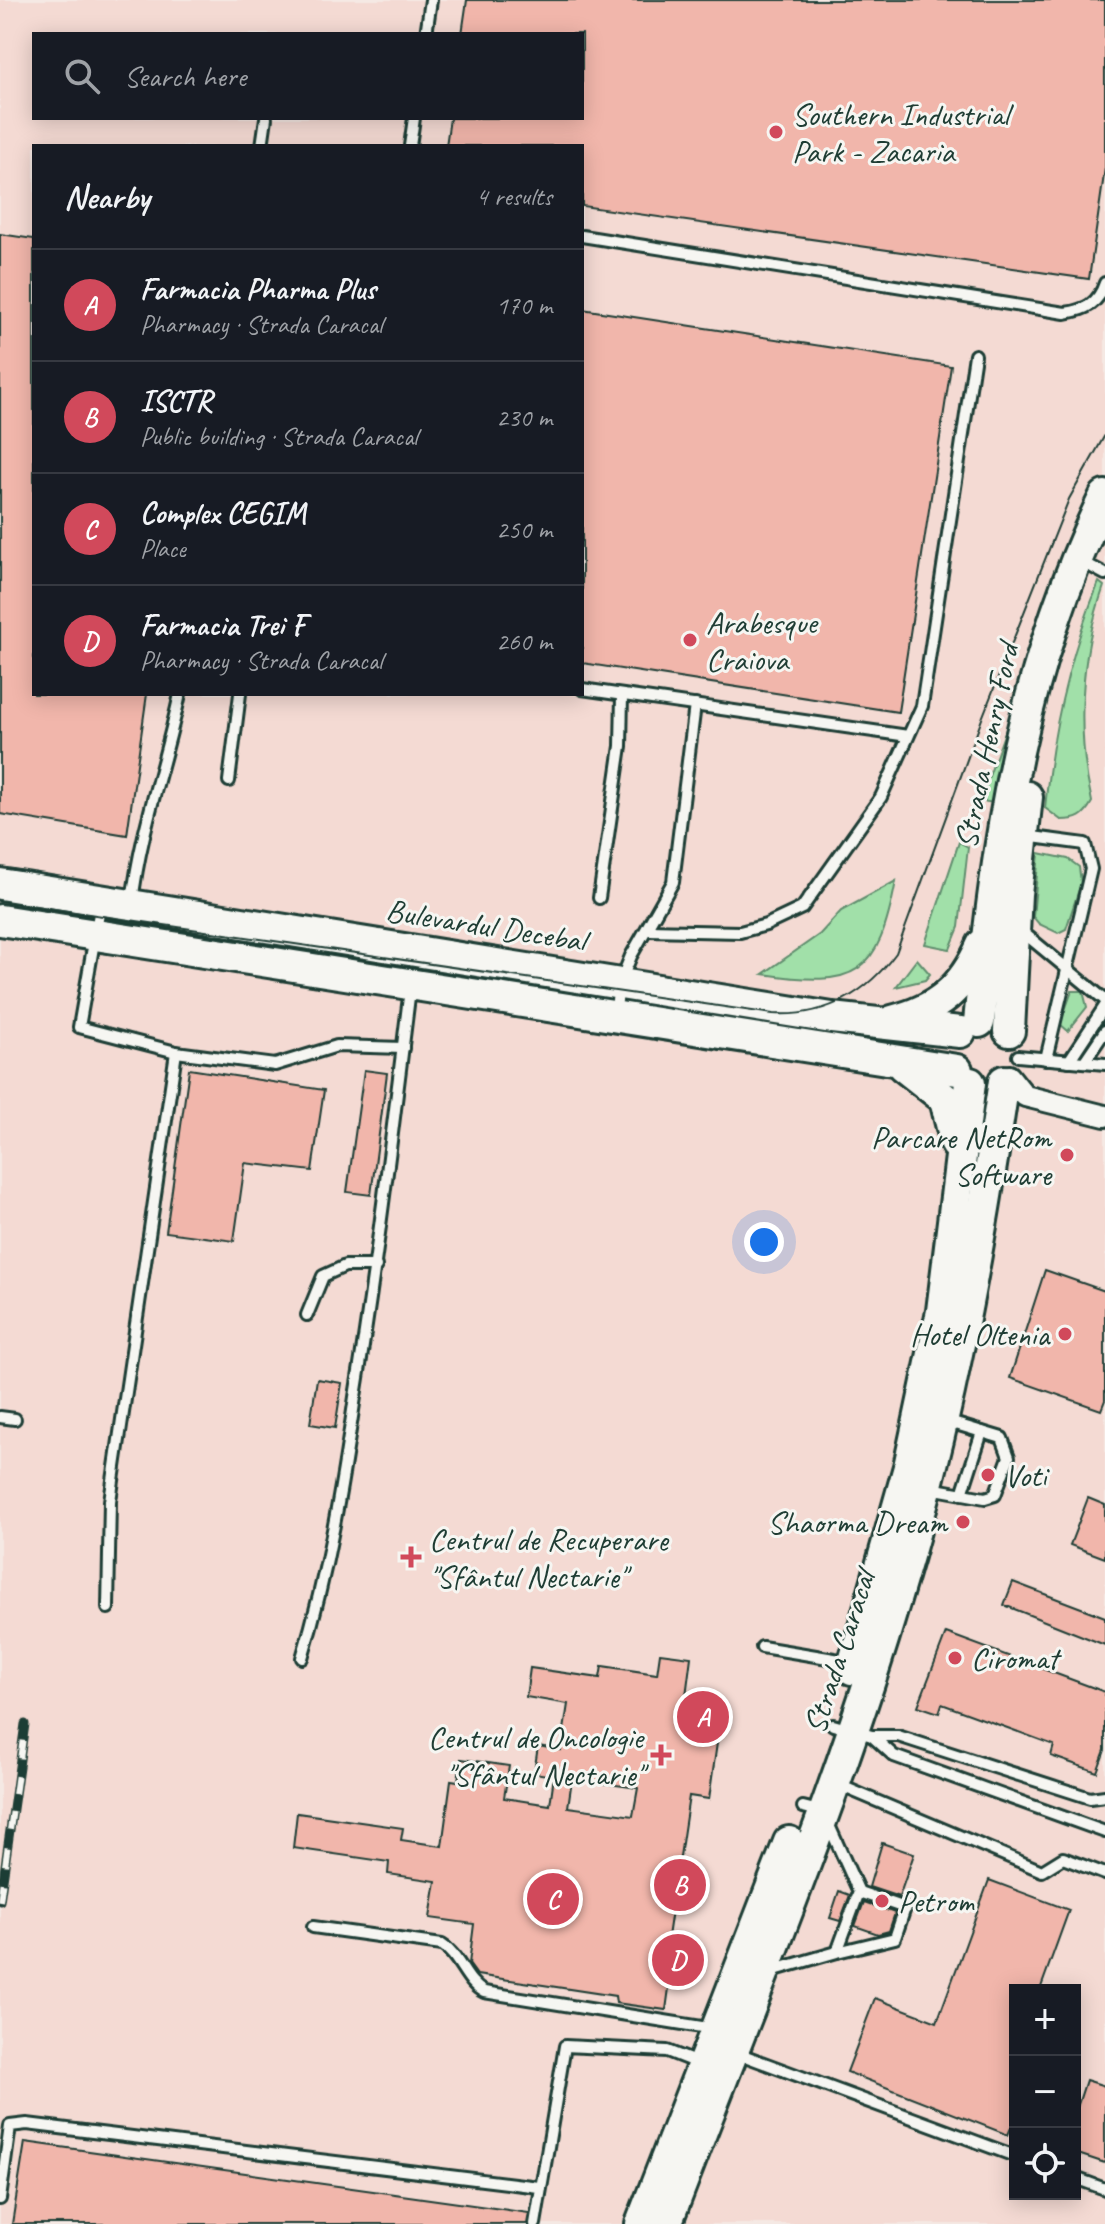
<!DOCTYPE html>
<meta charset="utf-8">
<style>
body{margin:0;font-family:Caveat,sans-serif;background:#242831;color:#f1f3f6}
.controls{position:absolute;right:24px;bottom:24px;display:grid;overflow:hidden;border-radius:0px;box-shadow:0 4px 20px #0003}
.controls button{width:72px;height:72px;display:grid;place-items:center;padding:0;border:0;border-bottom:2px solid #363941;background:#171b24;color:#f1f3f6;font:40px sans-serif}
.you{position:absolute;left:764px;top:1242px;width:28px;height:28px;margin:-20px;border:6px solid #fff;border-radius:50%;background:#1a73e8;box-shadow:0 0 0 12px #1a73e833}
.badge{display:grid;place-items:center;width:52px;height:52px;border-radius:50%;background:#d1495b;color:#fff;font-size:26px;font-weight:700}
.pin{position:absolute;translate:-50% -50%;border:4px solid #fff;box-shadow:0 2px 8px #0006}
.list{margin:0;padding:0;list-style:none}
h2{display:flex;justify-content:space-between;align-items:center;height:104px;margin:0;padding:0 32px;font-size:34px}
h2 small{font-size:26px;font-weight:400;color:#9ea1a6}
.list li{display:grid;grid-template-columns:52px 1fr auto;gap:24px;align-items:center;box-sizing:border-box;height:112px;padding:0 32px;border-top:2px solid #363941}
.list b{display:block;font-size:30px;white-space:nowrap}
.list p{margin:0;font-size:26px;white-space:nowrap;color:#9ea1a6}
.list em{font-size:26px;font-style:normal;color:#9ea1a6}
.icon{flex:none;width:44px;height:44px;fill:none;stroke:currentColor;stroke-width:2;stroke-linecap:round;stroke-linejoin:round}
.map{position:relative;flex:none;width:1105px;height:2224px;overflow:hidden}
.search{position:absolute;background:#171b24;box-shadow:0 4px 20px #0003;left:32px;top:32px;width:552px;height:88px;display:flex;align-items:center;gap:20px;box-sizing:border-box;padding:0 28px;border-radius:0px;color:#9ea1a6;font-size:30px}
.panel{position:absolute;background:#171b24;box-shadow:0 4px 20px #0003;left:32px;top:144px;width:552px;height:552px;border-radius:0px}
.map>svg:first-child{display:block}
.built{fill:#f4dad3;fill-rule:evenodd}
.green{fill:#a1e0a9;stroke:#608e6e;stroke-width:2}
.building{fill:#f1b6ab;stroke:#1f3d34;stroke-width:2;fill-rule:evenodd}
.lines{fill:none;stroke-linecap:round;stroke-linejoin:round}
.lane-casing{stroke:#1f3d34;stroke-width:16}
.street-casing{stroke:#1f3d34;stroke-width:26}
.primary-casing{stroke:#1f3d34;stroke-width:36}
.lane{stroke:#f6f6f2;stroke-width:10}
.street{stroke:#f6f6f2;stroke-width:20}
.primary{stroke:#f6f6f2;stroke-width:30}
.tram{stroke:#1f3d34;stroke-width:2}
.rail-casing{stroke:#1f3d34;stroke-width:9}
.rail{stroke:#f6f6f2;stroke-width:6;stroke-dasharray:18;stroke-linecap:butt}
.poi-dot{fill:#d1495b;stroke:#f6f6f2;stroke-width:3}
.labels{text-anchor:middle;stroke-width:6;stroke-linejoin:round;paint-order:stroke}
.poi-label{font-size:32px;fill:#1f3d34;stroke:#f6f6f2;text-anchor:start}
.street-label{font-size:32px;fill:#1f3d34;stroke:#f6f6f2}
</style>
<div class="map">
<svg width="1105" height="2224" viewBox="0 0 1105 2224">
<rect width="100%" height="100%" fill="#f5e9e4"/>
<filter id="ink" filterUnits="userSpaceOnUse"><feTurbulence type="fractalNoise" baseFrequency=".0125" numOctaves="2"/><feDisplacementMap in="SourceGraphic" scale="16" xChannelSelector="R" yChannelSelector="G"/><feConvolveMatrix kernelMatrix="1 2 1 2 8 2 1 2 1" color-interpolation-filters="sRGB"/></filter>
<g filter="url(#ink)">
<path class="built" d="M0 0H1105V2224H0ZM34 34H582V118H34ZM34 146H582V694H34ZM1015 1990H1075V2194H1015Z"/>
<g class="green">
<path d="M1099 582 1104 586C1080 655 1076 732 1092 802 1084 817 1077 820 1061 820L1045 808C1052 731 1070 654 1099 582Z"/>
<path d="M1027 671 995 803 980 801Z"/>
<path d="M959 842 968 847 959 927 950 949 925 944Z"/>
<path d="M1039 853 1068 859 1079 867 1081 883 1066 929 1058 933 1039 924 1033 917Z"/>
<path d="M896 881C878 976 857 988 763 974L820 934 841 911Z"/>
<path d="M917 959 930 974 925 980 896 987Z"/>
<path d="M1072 991H1083L1087 1007 1068 1031 1060 1024Z"/>
</g>
<g class="building">
<path d="M467 0H1105V168L1089 279 582 206V146H446L450 118H582V34H462Z"/>
<path d="M0 234 34 239V694H147L127 835 0 814Z"/>
<path d="M582 309 951 366 898 712 582 663Z"/>
<path d="M189 1069 324 1090 312 1171 245 1163 234 1241 166 1232Z"/>
<path d="M364 1070 387 1073 371 1195 347 1192Z"/>
<path d="M1045 1270 1105 1291V1400L1101 1410 1010 1378Z"/>
<path d="M317 1379 342 1383 335 1428 310 1424Z"/>
<path d="M1088 1498 1105 1505V1558L1070 1545Z"/>
<path d="M1013 1582 1105 1617V1645L1004 1605Z"/>
<path d="M946 1633 1105 1692V1750L1097 1772 1051 1756 1054 1745 942 1704 939 1713 918 1706Z"/>
<path d="M660 1653 691 1657 686 1696 723 1701 709 1799 689 1796 665 1957 673 1959 666 2010 616 2003 615 1996 477 1975 469 1964 474 1924 430 1918 436 1881 388 1874 389 1862 293 1848 297 1813 403 1828 401 1840 442 1846 451 1780 458 1781 461 1759 509 1766 504 1798 550 1805 554 1776 534 1773 538 1746 561 1750 568 1704 526 1697 530 1668 600 1678 602 1666 657 1674ZM572 1779 638 1788 633 1816 568 1807Z"/>
<path d="M882 1843 914 1854 899 1897 869 1887Z"/>
<path d="M989 1880 1069 1910 1040 1990H1015V2118L1008 2135 847 2072 875 1998 937 2022Z"/>
<path d="M839 1891 850 1895 840 1921 830 1918Z"/>
<path d="M864 1902 895 1913 889 1931 878 1934 855 1926Z"/>
<path d="M1086 2080 1105 2086V2163L1075 2153V2114Z"/>
<path d="M25 2142 529 2213 527 2224H12Z"/>
</g>
<g class="lines">
<defs>
<g id="lane">
<path d="M426 34 431 0"/>
<path d="M262 146 266 118"/>
<path d="M410 146 414 118"/>
<path d="M582 236 1065 313C1086 310 1098 304 1105 283"/>
<path d="M1092 567 1105 574"/>
<path d="M582 689 908 736"/>
<path d="M229 781 240 694"/>
<path d="M1025 836 1085 844 1091 869 1046 1059"/>
<path d="M599 898 621 746 622 695"/>
<path d="M101 902 79 1027 176 1052 275 1065 337 1046 403 1048"/>
<path d="M132 903C140 832 165 764 180 694"/>
<path d="M1019 929 1105 1000"/>
<path d="M647 930 740 932 766 925 802 908 881 797 922 706 975 355"/>
<path d="M615 1012 620 983 631 956 673 882 695 705"/>
<path d="M1018 1056 1105 1064"/>
<path d="M1069 1061 1105 1006"/>
<path d="M1084 1062 1105 1031"/>
<path d="M307 1315 323 1276 345 1266H376"/>
<path d="M0 1417 15 1419"/>
<path d="M930 1488 985 1498 995 1495 1009 1457 1002 1438 946 1421"/>
<path d="M962 1494 982 1432"/>
<path d="M108 1608 110 1501 176 1052"/>
<path d="M762 1647 852 1662"/>
<path d="M302 1658C328 1572 342 1485 355 1397 377 1261 393 1125 410 989"/>
<path d="M833 1725 872 1736H898L1090 1798 1105 1796"/>
<path d="M872 1736 894 1756 1105 1832"/>
<path d="M839 1785 1042 1871 1063 1858 1105 1874"/>
<path d="M313 1927 442 1945C460 1956 465 1982 484 1992L714 2029"/>
<path d="M837 1952 895 1938 905 1908 859 1892"/>
<path d="M771 1971 837 1952 859 1892 823 1812 803 1807"/>
<path d="M737 2053 1015 2156"/>
<path d="M1075 2178 1105 2189"/>
<path d="M0 2199 10 2126 27 2124 539 2187"/>
<path d="M535 2224 565 2046 667 2051 700 2064"/>
</g>
<path id="street" d="M1009 1076 1025 1096 1105 1116"/>
<g id="primary">
<path d="M0 884 832 1018 960 1032"/>
<path d="M0 920 957 1070"/>
<path d="M892 1021C938 1010 963 988 982 945"/>
<path d="M979 1022C998 833 1021 669 1105 496"/>
<path d="M1009 1031 1016 894 1027 797"/>
<path d="M903 1066 945 1099 956 1144"/>
<path d="M852 1669 909 1467 942 1311 970 1083"/>
<path d="M641 2224 789 1842"/>
<path d="M666 2224C744 2018 832 1812 895 1600 947 1430 978 1257 1004 1081"/>
</g>
</defs>
<use href="#lane" class="lane-casing"/>
<use href="#street" class="street-casing"/>
<use href="#primary" class="primary-casing"/>
<use href="#lane" class="lane"/>
<use href="#street" class="street"/>
<use href="#primary" class="primary"/>
<path class="tram" d="M0 901 773 1014C825 1017 865 995 896 953L983 716 1069 499 1105 435"/>
<defs>
<path id="rail" d="M0 1901 25 1724"/>
</defs>
<use href="#rail" class="rail-casing"/>
<use href="#rail" class="rail"/>
</g>
</g>
<g class="poi-dot">
<circle cx="776" cy="132" r="8"/>
<circle cx="690" cy="640" r="8"/>
<circle cx="1067" cy="1155" r="8"/>
<circle cx="1065" cy="1334" r="8"/>
<circle cx="988" cy="1475" r="8"/>
<circle cx="963" cy="1522" r="8"/>
<path d="M407 1545h8v8h8v8h-8v8h-8v-8h-8v-8h8z"/>
<circle cx="955" cy="1658" r="8"/>
<path d="M657 1743h8v8h8v8h-8v8h-8v-8h-8v-8h8z"/>
<circle cx="882" cy="1901" r="8"/>
</g>
<g class="labels">
<g class="poi-label">
<text x="792" y="125">Southern Industrial<tspan x="792" dy="37">Park - Zacaria</tspan></text>
<text x="706" y="633">Arabesque<tspan x="706" dy="37">Craiova</tspan></text>
<text x="1051" y="1148" text-anchor="end">Parcare NetRom<tspan x="1051" dy="37">Software</tspan></text>
<text x="1049" y="1345" text-anchor="end">Hotel Oltenia</text>
<text x="1004" y="1486">Voti</text>
<text x="947" y="1533" text-anchor="end">Shaorma Dream</text>
<text x="429" y="1550">Centrul de Recuperare<tspan x="429" dy="37">"Sfântul Nectarie"</tspan></text>
<text x="971" y="1669">Ciromat</text>
<text x="643" y="1748" text-anchor="end">Centrul de Oncologie<tspan x="643" dy="37">"Sfântul Nectarie"</tspan></text>
<text x="898" y="1912">Petrom</text>
</g>
<g class="street-label">
<text transform="translate(986 746) rotate(-78)" y="11">Strada Henry Ford</text>
<text transform="translate(486 925) rotate(9)" y="11">Bulevardul Decebal</text>
<text transform="translate(839 1652) rotate(-72)" y="11">Strada Caracal</text>
</g>
</g>
</svg>
<div class="controls">
<button>+</button>
<button>−</button>
<button><svg class="icon" aria-label="locate" viewBox="0 0 24 24"><circle cx="12" cy="12" r="6"/><path d="M12 2v4M12 18v4M2 12h4M18 12h4"/></svg></button>
</div>
<div class="you"></div>
<div class="pin badge" style="left:703px;top:1717px">A</div>
<div class="pin badge" style="left:680px;top:1885px">B</div>
<div class="pin badge" style="left:553px;top:1899px">C</div>
<div class="pin badge" style="left:678px;top:1960px">D</div>
<div class="search"><svg class="icon" aria-label="search" viewBox="0 0 24 24"><circle cx="10" cy="10" r="6"/><path d="M15 15l6 6"/></svg>Search here</div>
<section class="panel">
<h2>Nearby<small>4 results</small></h2>
<ul class="list">
<li><span class="badge">A</span><div><b>Farmacia Pharma Plus</b><p>Pharmacy · Strada Caracal</p></div><em>170 m</em></li>
<li><span class="badge">B</span><div><b>ISCTR</b><p>Public building · Strada Caracal</p></div><em>230 m</em></li>
<li><span class="badge">C</span><div><b>Complex CEGIM</b><p>Place</p></div><em>250 m</em></li>
<li><span class="badge">D</span><div><b>Farmacia Trei F</b><p>Pharmacy · Strada Caracal</p></div><em>260 m</em></li>
</ul>
</section>
</div>
